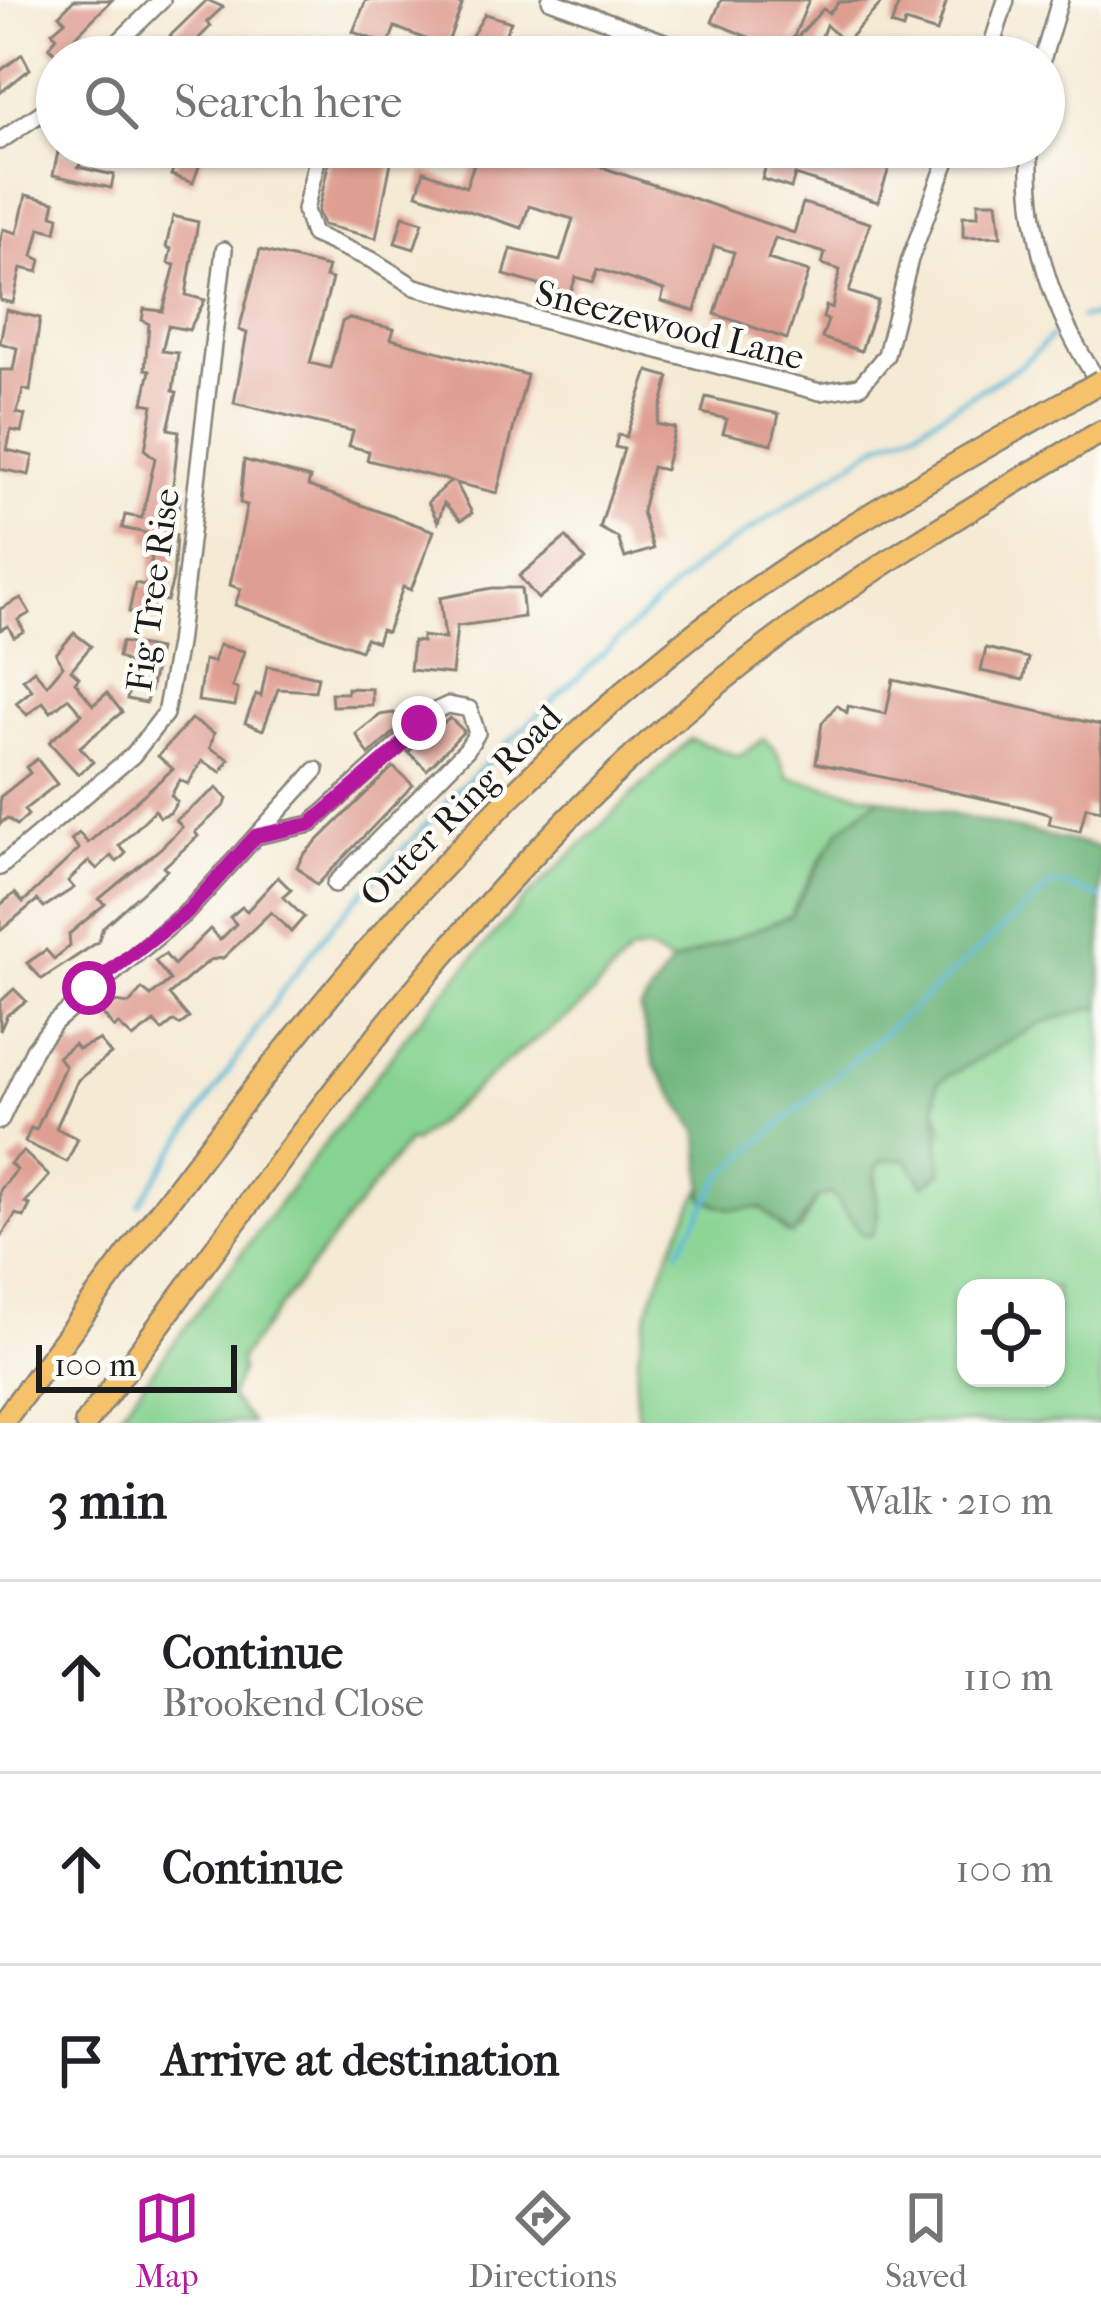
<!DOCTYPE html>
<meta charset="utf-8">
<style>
body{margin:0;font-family:"IM FELL French Canon",serif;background:#f6f6f6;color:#202124}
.controls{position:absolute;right:36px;bottom:36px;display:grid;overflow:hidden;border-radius:24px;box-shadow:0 3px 9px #0004}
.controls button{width:108px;height:108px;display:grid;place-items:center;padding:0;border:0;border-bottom:3px solid #e0e0e0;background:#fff;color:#202124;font:60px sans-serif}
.scale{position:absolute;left:36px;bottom:30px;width:201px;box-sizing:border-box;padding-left:12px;border:6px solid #1c1c1c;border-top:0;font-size:33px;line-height:42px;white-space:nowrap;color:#1c1c1c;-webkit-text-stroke:9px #fdfcf7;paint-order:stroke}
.stop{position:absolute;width:36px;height:36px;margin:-27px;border:9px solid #b5179e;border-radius:50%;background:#fff}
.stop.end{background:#b5179e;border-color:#fff;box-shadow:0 3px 12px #0008}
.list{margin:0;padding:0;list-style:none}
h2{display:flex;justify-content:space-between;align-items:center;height:156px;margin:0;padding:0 48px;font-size:51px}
h2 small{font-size:39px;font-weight:400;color:#757577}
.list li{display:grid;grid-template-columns:78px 1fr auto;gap:36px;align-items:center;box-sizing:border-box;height:192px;padding:0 48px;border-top:3px solid #e0e0e0}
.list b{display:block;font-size:45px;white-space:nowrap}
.list p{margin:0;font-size:39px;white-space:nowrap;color:#757577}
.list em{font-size:39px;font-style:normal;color:#757577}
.icon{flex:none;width:66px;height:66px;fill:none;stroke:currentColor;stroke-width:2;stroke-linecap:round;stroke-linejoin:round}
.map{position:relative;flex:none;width:1101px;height:1423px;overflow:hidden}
.search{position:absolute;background:#fff;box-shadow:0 3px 9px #0004;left:36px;right:36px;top:36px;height:132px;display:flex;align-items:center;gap:30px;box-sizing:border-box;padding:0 42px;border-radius:66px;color:#757577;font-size:45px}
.sheet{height:732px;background:#fff}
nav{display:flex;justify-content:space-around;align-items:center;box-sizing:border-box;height:168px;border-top:3px solid #e0e0e0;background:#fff;font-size:33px;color:#757577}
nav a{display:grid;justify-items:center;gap:6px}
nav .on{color:#b5179e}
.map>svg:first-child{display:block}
.green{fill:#87d391;stroke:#527856;stroke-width:3;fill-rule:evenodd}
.forest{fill:#6db57b;stroke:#44684c;stroke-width:3}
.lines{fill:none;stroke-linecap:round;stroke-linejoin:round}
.stream{stroke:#55b6d3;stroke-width:4.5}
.building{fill:#df9e92}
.minor-casing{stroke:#888378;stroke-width:20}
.highway-casing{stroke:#888378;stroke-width:26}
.minor{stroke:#fff;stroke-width:15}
.highway{stroke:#f5c16b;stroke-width:21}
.highway-bridge-casing{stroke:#888378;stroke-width:26;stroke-linecap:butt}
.highway-bridge{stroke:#f5c16b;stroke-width:21}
.route{stroke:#b5179e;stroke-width:15}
.labels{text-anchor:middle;stroke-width:9;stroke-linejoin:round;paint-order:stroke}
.street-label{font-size:36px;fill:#1c1c1c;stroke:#fdfcf7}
</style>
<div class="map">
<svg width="1101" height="1423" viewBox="0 0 1101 1423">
<rect width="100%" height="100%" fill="#fdfcf7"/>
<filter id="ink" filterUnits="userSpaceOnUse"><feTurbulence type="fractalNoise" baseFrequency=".00833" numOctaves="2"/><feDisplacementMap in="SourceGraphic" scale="24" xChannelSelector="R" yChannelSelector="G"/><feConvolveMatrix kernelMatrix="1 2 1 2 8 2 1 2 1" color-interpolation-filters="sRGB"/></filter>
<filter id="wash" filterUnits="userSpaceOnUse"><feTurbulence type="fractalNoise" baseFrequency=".004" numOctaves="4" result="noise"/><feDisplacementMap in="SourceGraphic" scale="48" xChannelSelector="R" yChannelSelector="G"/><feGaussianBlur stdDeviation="2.7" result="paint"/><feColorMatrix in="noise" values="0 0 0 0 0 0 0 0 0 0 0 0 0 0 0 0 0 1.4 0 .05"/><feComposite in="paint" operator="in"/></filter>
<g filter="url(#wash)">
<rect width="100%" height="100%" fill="#f5ead4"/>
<g class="green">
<path d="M690 739 739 756 764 739 775 749 788 777 880 798C836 826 812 870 790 916L671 963 648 950 630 953 578 1009 516 1054 413 1143 409 1140 240 1358 241 1371 230 1397 252 1423H113L410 1031 525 899Z"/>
<path d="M1101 1006V1423H640C621 1354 668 1249 701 1189L704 1200 731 1209 762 1208 787 1234 800 1230 817 1198 831 1193 862 1234 878 1217 876 1167 891 1156 906 1159 943 1130 933 1096 938 1082 1043 1022ZM966 1288H1056V1378H966Z"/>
</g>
<path class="forest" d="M880 798 1101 848V1006L1043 1022 938 1082C932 1096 942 1149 941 1173L924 1185 906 1159 882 1160C862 1183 888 1211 871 1236L862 1234 831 1193 817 1198 792 1236 762 1208 731 1209 704 1200 699 1133 655 1066 640 1010 671 963 790 916 840 829Z"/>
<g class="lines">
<g class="stream">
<path d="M1081 318 1101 314"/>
<path d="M139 1204 286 985 335 922 461 787 698 565 878 445 918 428 1023 364 1052 336"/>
<path d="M678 1252 722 1176 1054 883 1101 897"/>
</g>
</g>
<g id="blocks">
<g class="building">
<path d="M74 0H112L57 55 49 47 57 37 52 32 65 21 59 15Z"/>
<path d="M207 0 223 7 207 22 211 26 180 57H157L174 40 170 36Z"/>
<path d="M366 0H448L462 5 446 47 395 27 388 45 353 32Z"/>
<path d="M721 0H809L791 44 823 9 829 13 839 2 884 0 845 43 826 25 814 57H797L712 22Z"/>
<path d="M900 0H947L937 32 905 22 903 29 891 25Z"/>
<path d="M485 14 511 22 494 57H459Z"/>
<path d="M563 41 611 55V57H553Z"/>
<path d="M22 54 30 69 0 93V71Z"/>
<path d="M190 147H206L193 183 171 175 181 148Z"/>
<path d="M332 147H394L376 238 323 225 318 212Z"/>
<path d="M508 147H585L581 160 794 233 803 203 870 223 849 292 878 301 861 351 822 338 828 320 823 318 826 306 832 308 840 270 822 264 825 253 775 238 768 259 809 272 787 339 715 314 734 252 714 246 695 311 661 301 664 290 598 269 593 282 576 277 570 294 504 275 511 249 560 261 573 219 529 206 522 228 417 194 424 171 466 187 479 149 505 157Z"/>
<path d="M712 147H864L893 156 878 202 795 175 791 188 762 179 766 166Z"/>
<path d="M58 152 84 160 78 167 114 175 111 188 53 175Z"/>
<path d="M26 195 55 202 52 215 59 217 56 232 40 228 33 256 41 260 38 272 21 268 13 303 0 300V241L3 229 17 233Z"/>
<path d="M978 202H997L1001 236 963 237V216H978Z"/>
<path d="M173 216 198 222 186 295 205 300 189 330 168 326 162 351 178 353 173 391 177 392 168 429 179 431 172 494 181 496 178 508 171 506 165 532 176 535 173 579 167 601 156 599 152 617 129 612 135 583 149 586 153 543 144 541 146 533 122 528 125 515 142 518 155 458 145 450 153 405 143 403 150 370 145 369 149 324 142 320 144 309 163 311 175 265 168 263 171 249 166 247Z"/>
<path d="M403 216 423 222 414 249 395 243Z"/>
<path d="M260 250 328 267 325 277 332 279 310 363 330 368 342 322 349 318 394 329 391 339 527 375 497 493 456 483 472 513 461 520 444 503 438 522 428 502 451 481 367 460 369 451 349 446 353 431 234 403 247 333 239 330Z"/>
<path d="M6 310 40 318 30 391 23 389 17 413 25 415 21 432 11 430 7 450 33 456 29 475 0 469V370H13L17 348 0 343Z"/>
<path d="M648 371 669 377 657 424 675 428 665 470 652 467 642 512 653 549 625 558 618 538 600 528 624 449 615 447 618 435 626 437Z"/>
<path d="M706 397 779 414 772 444 723 433 727 419 702 413Z"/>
<path d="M244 460 310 478 308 486 434 531 411 590 403 587 387 632 381 630 377 642 366 638 361 650 235 605 241 589 230 585 247 505 240 503Z"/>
<path d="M566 537 585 560 538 599 519 576Z"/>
<path d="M492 588H521L524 617 457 626 452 674 410 670 413 641 422 642V636L445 639 440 598Z"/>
<path d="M21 598 30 613 18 620 24 631 14 637 8 626 0 630V609Z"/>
<path d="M74 633 91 646 71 670 79 677 75 682 93 705 107 693 122 712 80 747 93 762 78 774 49 742 82 714 68 698 51 712 43 702 27 715 16 703 32 690 23 679 34 670 47 685 63 666 56 654Z"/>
<path d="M121 642 159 649 150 691 143 690 148 693 146 703 127 699 134 666 118 657Z"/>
<path d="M219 645 244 651 232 687 238 689 235 706 198 701 204 660 213 662Z"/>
<path d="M986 648 1028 658 1023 680 981 671Z"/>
<path d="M267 666 318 677 315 691 278 689 263 730 245 723 256 694 261 696Z"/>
<path d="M893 680 1101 725V810L1086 807 1080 831 1049 824 1051 815 1023 807 816 763 822 723 837 705 847 713 848 706 886 714Z"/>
<path d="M347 688 372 689V705L332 706 331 693H347Z"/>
<path d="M394 713 401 726 369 755 356 734 380 715Z"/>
<path d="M450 718 464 731 427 770 408 752Z"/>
<path d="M191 719 214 733 210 748 229 759 221 772 202 761 188 784 180 780 171 795 177 802 170 813 160 817 155 810 119 846 126 853 117 862 111 856 97 869 89 861 68 881 74 888 44 907 37 900 0 931V905L15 893 23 902 79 849 71 840 79 833 88 843 173 769 158 756Z"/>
<path d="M37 759 57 784 24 810 28 815 17 825 7 818 0 824V797L30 773 26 767Z"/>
<path d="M393 767 413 785 317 885 297 867 303 855Z"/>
<path d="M217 788 227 799 225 805 195 832 198 836 164 867 167 870 103 927 98 942 42 979 27 963 46 950 54 959 70 946 69 934 105 904 99 899 161 848 182 827 176 820Z"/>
<path d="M278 877 291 890 283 897 304 917 291 932 271 912 223 958 210 960 192 975 169 995 189 1018 180 1025 174 1021 162 1031 154 1022 133 1038 118 1024 114 1028 102 1013 116 1002 129 1004 142 989 151 996 170 980 155 961 165 954 174 965 210 929 220 940 236 924 230 917 242 907 247 911Z"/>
<path d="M14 989 26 1001 7 1015 0 1031V1002Z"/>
<path d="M99 1040 111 1054 78 1080 56 1128 78 1139 67 1162 25 1142 31 1128 36 1130 65 1066 58 1057 74 1044 78 1049Z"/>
<path d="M23 1151 49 1176 25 1203 30 1205 24 1217 16 1214 0 1238V1190L17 1170 10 1164Z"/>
</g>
</g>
</g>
<g filter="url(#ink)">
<use href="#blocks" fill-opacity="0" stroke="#888378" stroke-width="3"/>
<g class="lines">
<defs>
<g id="minor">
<path d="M550 0 705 57"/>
<path d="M103 57 162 0"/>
<path d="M988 57 1006 0"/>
<path d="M1043 57 1060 0"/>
<path d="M0 141 57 102"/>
<path d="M320 147 305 210 313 234 372 260 415 287 820 392 860 386 886 355 910 259 952 147"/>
<path d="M1030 147C1027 233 1052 315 1101 385"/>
<path d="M256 836 311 824 435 711 448 705 469 709 477 733 467 749 335 884"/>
<path d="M0 867 133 755 165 714 178 644 224 250"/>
<path d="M0 1121 34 1049 55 1022 189 910 316 770"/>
</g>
<g id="highway">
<path d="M2 1423C211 1145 399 871 673 651 795 552 936 475 1072 398"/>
<path d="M86 1423C269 1181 441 920 673 721 806 607 950 519 1101 432"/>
</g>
</defs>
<use href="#minor" class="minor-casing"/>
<use href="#highway" class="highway-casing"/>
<use href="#minor" class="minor"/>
<use href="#highway" class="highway"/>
<defs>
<path id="highway-bridge" d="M1072 398 1101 381"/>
</defs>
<use href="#highway-bridge" class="highway-bridge-casing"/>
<use href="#highway-bridge" class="highway-bridge"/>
</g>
</g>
<g class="lines" filter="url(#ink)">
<path class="route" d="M89 988 189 910 256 836 311 824 399 748 419 723"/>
</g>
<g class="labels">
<g class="street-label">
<text transform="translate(670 324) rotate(14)" y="13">Sneezewood Lane</text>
<text transform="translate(152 590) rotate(-82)" y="13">Fig Tree Rise</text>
<text transform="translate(460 805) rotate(-45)" y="13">Outer Ring Road</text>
</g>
</g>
</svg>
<div class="controls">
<button><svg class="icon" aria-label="locate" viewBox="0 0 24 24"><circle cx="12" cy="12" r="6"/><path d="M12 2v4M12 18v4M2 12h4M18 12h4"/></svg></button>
</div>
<div class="scale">100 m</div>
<div class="stop" style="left:89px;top:988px"></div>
<div class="stop end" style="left:419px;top:723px"></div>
<div class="search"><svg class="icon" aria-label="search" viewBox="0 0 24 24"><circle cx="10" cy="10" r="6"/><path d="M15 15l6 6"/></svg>Search here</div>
</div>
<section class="sheet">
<h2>3 min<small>Walk · 210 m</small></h2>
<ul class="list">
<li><svg class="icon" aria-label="ahead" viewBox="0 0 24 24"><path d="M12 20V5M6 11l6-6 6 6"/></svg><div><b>Continue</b><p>Brookend Close</p></div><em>110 m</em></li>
<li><svg class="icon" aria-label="ahead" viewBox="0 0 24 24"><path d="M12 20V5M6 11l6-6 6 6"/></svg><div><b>Continue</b></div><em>100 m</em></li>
<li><svg class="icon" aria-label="arrive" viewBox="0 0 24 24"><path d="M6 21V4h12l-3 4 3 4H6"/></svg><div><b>Arrive at destination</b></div></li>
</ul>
</section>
<nav>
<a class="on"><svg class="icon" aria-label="map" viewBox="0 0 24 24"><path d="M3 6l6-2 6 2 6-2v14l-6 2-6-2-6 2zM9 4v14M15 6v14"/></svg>Map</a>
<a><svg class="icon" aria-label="directions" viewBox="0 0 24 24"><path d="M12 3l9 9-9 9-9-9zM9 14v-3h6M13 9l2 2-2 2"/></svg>Directions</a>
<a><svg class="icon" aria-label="saved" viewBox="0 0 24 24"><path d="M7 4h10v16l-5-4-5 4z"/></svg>Saved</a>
</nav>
